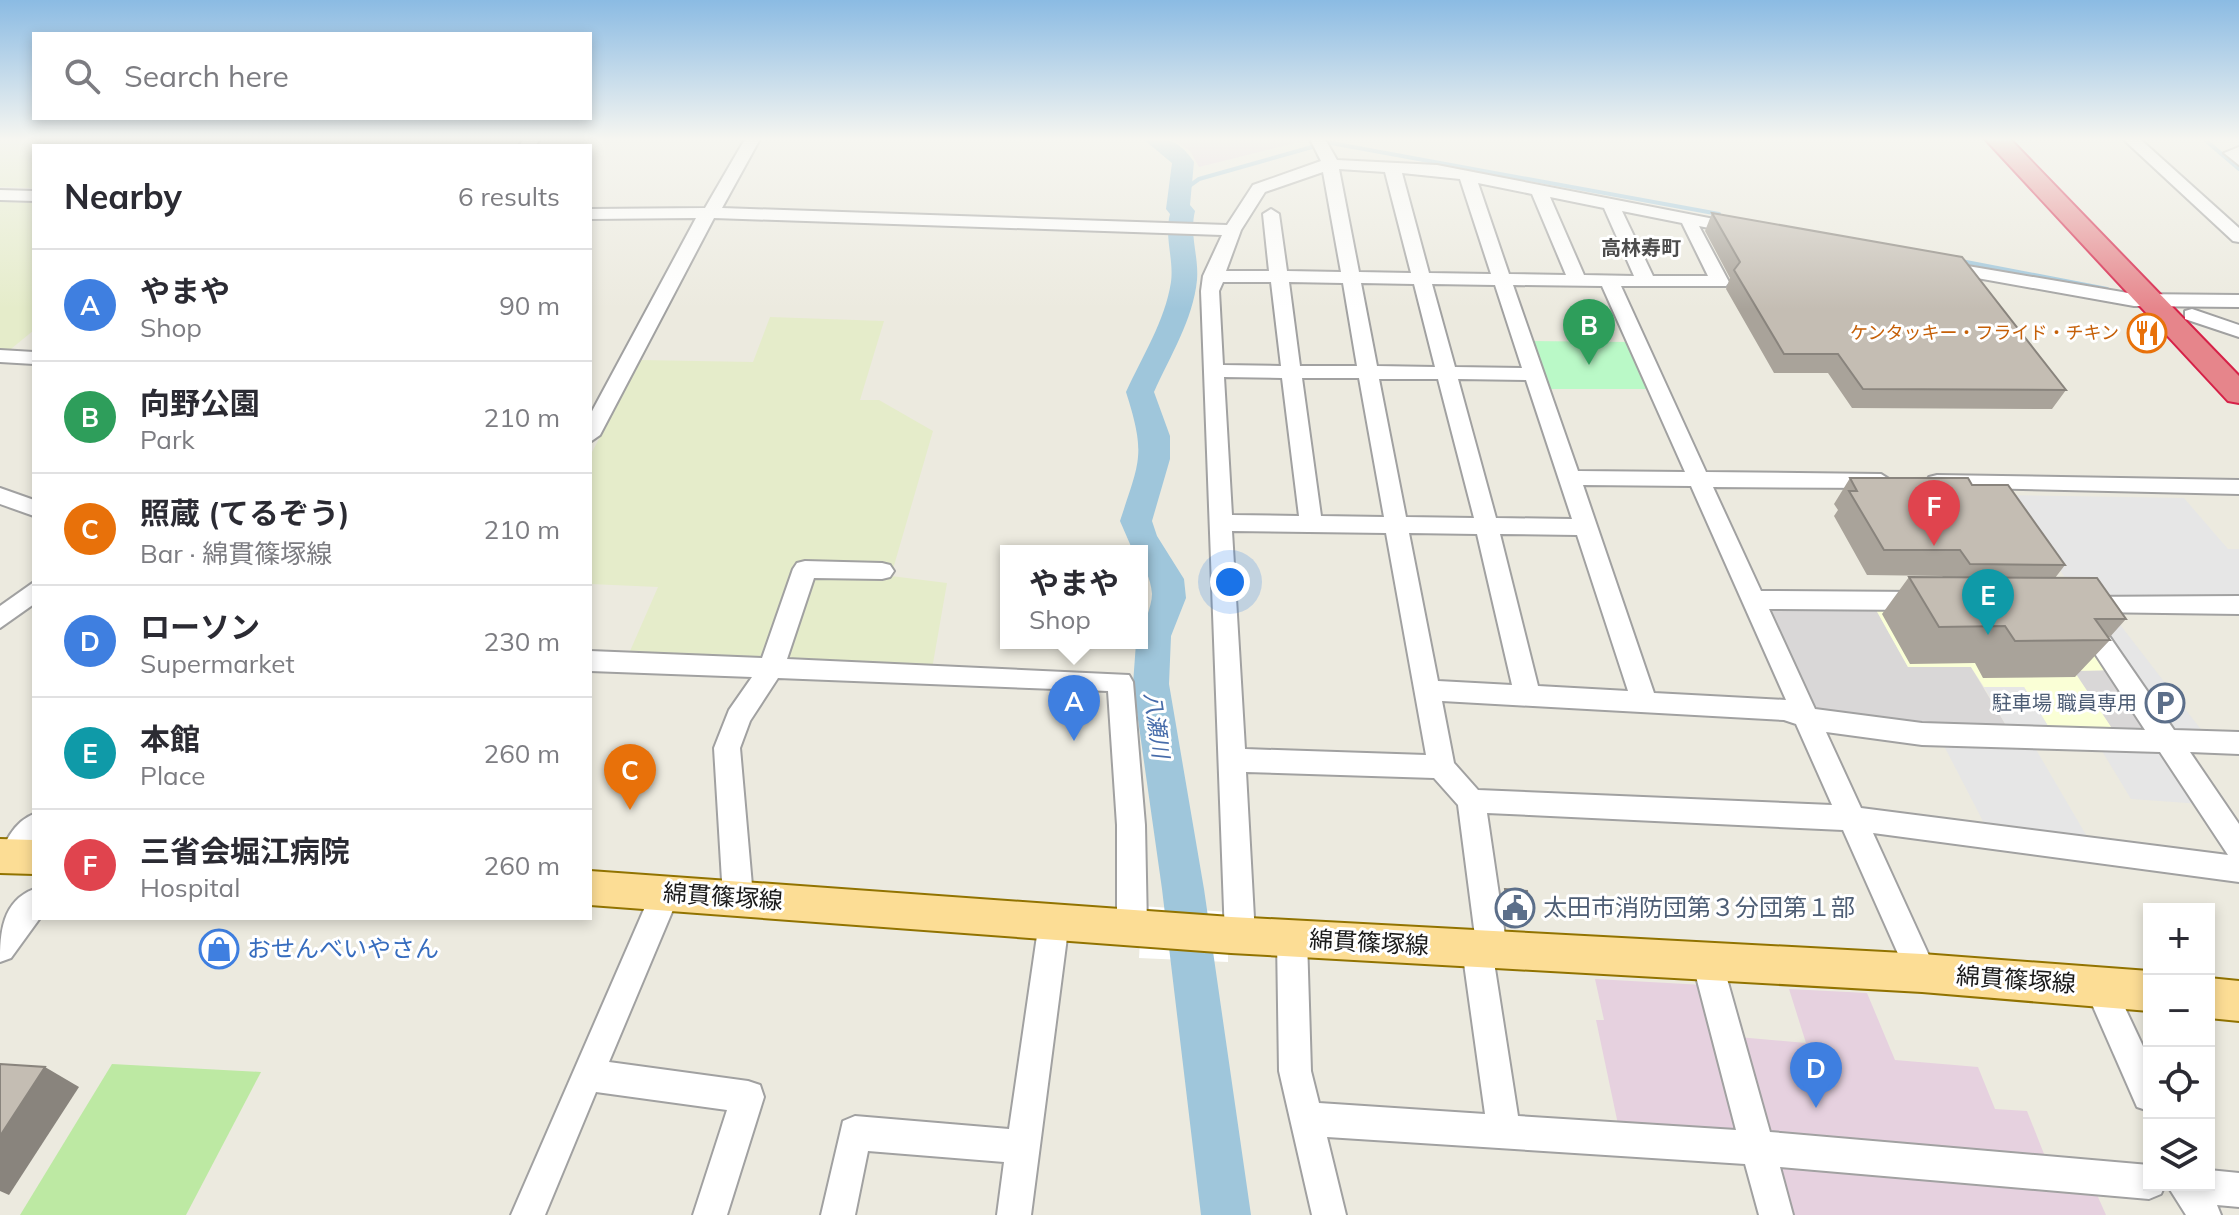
<!DOCTYPE html>
<meta charset="utf-8">
<style>
body{margin:0;font-family:Mulish,"Noto Sans JP",sans-serif;background:#f7f7f7;color:#2b2b33}
.controls{position:absolute;right:24px;bottom:24px;display:grid;overflow:hidden;border-radius:0px;box-shadow:0 4px 12px #0003}
.controls button{width:72px;height:72px;display:grid;place-items:center;padding:0;border:0;border-bottom:2px solid #e1e1e2;background:#fff;color:#2b2b33;font:40px sans-serif}
.you{position:absolute;left:1230px;top:582px;width:28px;height:28px;margin:-20px;border:6px solid #fff;border-radius:50%;background:#1a73e8;box-shadow:0 0 0 12px #1a73e833}
.badge{display:grid;place-items:center;width:52px;height:52px;border-radius:50%;background:#d93025;color:#fff;font-size:26px;font-weight:700}
.pin{position:absolute;translate:-50% -66px;filter:drop-shadow(0 2px 4px #0008)}
.pin::after{content:'';position:absolute;top:42px;width:28px;height:24px;background:inherit;clip-path:polygon(0 0,100% 0,50% 100%)}
.popup{position:absolute;left:1000px;top:545px;width:148px;height:104px;box-sizing:border-box;display:grid;place-content:center;border-radius:0px;background:#fff;filter:drop-shadow(0 2px 6px #0005);font-size:26px;white-space:nowrap;color:#7c7c81}
.popup b{font-size:30px;color:#2b2b33}
.popup::after{content:'';position:absolute;left:50%;top:100%;margin-left:-16px;border:16px solid transparent;border-top-color:#fff}
.list{margin:0;padding:0;list-style:none}
h2{display:flex;justify-content:space-between;align-items:center;height:104px;margin:0;padding:0 32px;font-size:34px}
h2 small{font-size:26px;font-weight:400;color:#7c7c81}
.list li{display:grid;grid-template-columns:52px 1fr auto;gap:24px;align-items:center;box-sizing:border-box;height:112px;padding:0 32px;border-top:2px solid #e1e1e2}
.list b{display:block;font-size:30px;white-space:nowrap}
.list p{margin:0;font-size:26px;white-space:nowrap;color:#7c7c81}
.list em{font-size:26px;font-style:normal;color:#7c7c81}
.icon{flex:none;width:44px;height:44px;fill:none;stroke:currentColor;stroke-width:2;stroke-linecap:round;stroke-linejoin:round}
.map{position:relative;flex:none;width:2239px;height:1215px;overflow:hidden}
.search{position:absolute;background:#fff;box-shadow:0 4px 12px #0003;left:32px;top:32px;width:560px;height:88px;display:flex;align-items:center;gap:20px;box-sizing:border-box;padding:0 28px;border-radius:0px;color:#7c7c81;font-size:30px}
.panel{position:absolute;background:#fff;box-shadow:0 4px 12px #0003;left:32px;top:144px;width:560px;height:776px;border-radius:0px}
.map>svg:first-child{display:block}
.residential{fill:#d9d7d7}
.industrial{fill:#e6d1df}
.education{fill:#faffd6}
.farmland{fill:#e5ecca}
.grass{fill:#bde9a3}
.park{fill:#baf9c7}
.parking{fill:#e6e6e6}
.pier{fill:#fff}
.lines{fill:none;stroke-linecap:round;stroke-linejoin:round}
.stream{stroke:#9fc6db;stroke-width:4}
.river{fill:#9fc6db;fill-rule:evenodd}
.minor-casing{stroke:#a1a1a1;stroke-width:4}
.major-casing{stroke:#917300;stroke-width:4}
.highway-casing{stroke:#d62148;stroke-width:4}
.minor{fill:#fff;fill-rule:evenodd}
.major{fill:#fcdd95;fill-rule:evenodd}
.highway{fill:#e6858b;fill-rule:evenodd}
.wall{fill:#a9a39a}
.shaded-wall{fill:#89847d}
.building{fill:#c4bdb3;stroke:#89847d;stroke-width:2}
.labels{text-anchor:middle;stroke-width:6;stroke-linejoin:round;paint-order:stroke}
.far-food-label{font-size:18px;fill:#c56008;stroke:#fff;text-anchor:end}
.far-quarter-label{font-size:20px;font-weight:bold;fill:#4d4d4d;stroke:#fff}
.service-label{font-size:20px;fill:#4e5e75;stroke:#fff;text-anchor:end}
.water-label{font-size:22px;font-style:italic;fill:#476caa;stroke:#fff}
.near-street-label{font-size:24px;fill:#1a1a1a;stroke:#fff}
.near-service-label{font-size:24px;fill:#4e5e75;stroke:#fff;text-anchor:start}
.near-shop-label{font-size:24px;fill:#366cbe;stroke:#fff;text-anchor:start}
</style>
<div class="map">
<svg width="2239" height="1215" viewBox="0 0 2239 1215">
<rect width="100%" height="100%" fill="#eceadf"/>
<g class="residential">
<path d="M1768 607 1875 608 1908 667H1971L2010 732 1818 714Z"/>
<path d="M2115 670 2158 737 2117 736 2073 671Z"/>
</g>
<g class="industrial">
<path d="M1172 139H1311L1199 167 1190 151Z"/>
<path d="M1595 979 1704 985 1745 1138 1619 1129 1596 1020H1604Z"/>
<path d="M1789 989 1867 993 1895 1060 1978 1067 1995 1109 2027 1111 2048 1164 1767 1141 1738 1037 1806 1043Z"/>
<path d="M1773 1159 2094 1188 2106 1215H1789Z"/>
</g>
<path class="education" d="M1875 608 2072 609 2115 670 2074 671 2117 736 2053 734 2024 687H1984L1971 667H1908Z"/>
<g class="farmland">
<path d="M0 139H147L138 146H34V188L0 187Z"/>
<path d="M156 139H341L334 146H147Z"/>
<path d="M350 139H523L518 146H342Z"/>
<path d="M0 202 34 203V330L6 353 0 352Z"/>
<path d="M770 317 884 321 860 400H879L933 431 891 576 947 583 932 669 627 658 658 587 590 584V456L640 360 753 362Z"/>
</g>
<path class="grass" d="M112 1064 261 1072 186 1215H20Z"/>
<path class="park" d="M1528 341 1629 342 1652 389H1546Z"/>
<g class="parking">
<path d="M2006 495 2184 498 2228 549H2239V598L2079 597Z"/>
<path d="M2084 608 2108 609 2206 736 2171 735Z"/>
<path d="M1984 687H2024L2053 734 2010 732Z"/>
<path d="M1942 742 2034 746 2092 845 1988 831Z"/>
<path d="M2099 746 2163 749 2201 804 2131 799Z"/>
</g>
<path class="pier" d="M1142 906 1228 912V962L1139 958Z"/>
<g class="lines">
<g class="stream">
<path d="M2204 139 2239 169"/>
<path d="M1331 143 1719 214"/>
<path d="M1183 211 1185 189 1199 179 1319 145"/>
<path d="M1961 261 2107 289"/>
</g>
<path class="river" d="M1143 139C1167 137 1180 141 1194 162L1190 205 1195 211C1189 235 1199 256 1197 280 1193 320 1170 356 1154 392L1170 436V459L1152 521 1157 536 1184 579 1186 598 1171 636 1169 684 1204 889 1251 1215H1201L1162 889 1133 684 1136 643H1142C1142 623 1152 608 1152 594 1151 577 1142 567 1142 551H1133L1120 521C1140 460 1146 455 1126 392 1142 357 1165 321 1171 282 1174 259 1164 237 1170 214L1166 209 1172 163Z"/>
<defs>
<g id="minor">
<path d="M524 139H540L535 146H519Z"/>
<path d="M745 139H760L722 208 1227 225 1253 185 1321 161 1310 139H1325L1337 160 1437 165 1745 225 1748 229 1739 234 1699 226 1729 282 1726 286H1621L1706 472 1881 474 1892 481 1881 488 1713 487 1761 591 1921 592 1929 595 1933 601 1929 607 1921 610 1769 609 1815 709 1922 723 2145 730 2073 620 2082 612 2074 609 2070 603 2074 597 2239 596V614L2088 612 2094 614 2174 730 2239 732V754L2190 752 2239 824V882L1873 833 1937 973 1933 983 1922 987 1911 983 1843 830 1487 813 1507 949 1503 959 1494 962 1518 1116 1736 1130 1692 961 1696 951 1707 947 1718 951 1722 961 1770 1132 2149 1165V1185H2165L2161 1194 2149 1199 1780 1167 1793 1215H1759L1745 1164 1327 1137 1346 1215H1312L1279 1071 1277 939 1281 929 1292 925 1303 929 1307 939 1311 1071 1319 1103 1485 1114 1462 949 1466 939 1475 936 1458 805 1434 778 1246 772 1255 936 1251 946 1240 950 1229 946 1225 936 1201 291 1203 276 1222 235 714 218 600 435 590 442V415L696 218 590 219V209L705 208ZM1339 169 1385 172 1411 273 1359 272ZM1323 172 1341 272 1287 271 1279 214 1271 209 1263 214 1269 271H1226L1241 230 1265 192ZM1402 173 1460 179 1491 274 1429 273ZM1478 183 1532 194 1566 275 1509 274ZM1550 197 1604 208 1634 276 1584 275ZM1622 211 1682 223 1708 276H1653ZM1223 282H1271L1281 366 1223 365 1219 291ZM1289 282 1343 283 1357 366H1300ZM1361 283 1414 284 1435 367 1377 366ZM1432 284 1495 285 1522 368 1455 367ZM1513 285 1602 286 1685 472 1578 471ZM1224 377 1282 378 1299 516 1232 515ZM1302 378H1359L1384 517 1321 516ZM1379 379H1438L1474 518 1406 517ZM1458 379 1526 380 1572 519 1496 518ZM1583 485 1691 486 1786 700 1654 693ZM1232 531 1386 533 1426 755 1245 749ZM1409 533 1477 534 1512 685 1438 681ZM1500 534 1577 535 1628 691 1538 686ZM1442 701 1784 720 1796 724 1832 805 1478 790 1454 763ZM1826 732 1922 745 2160 752 2228 855 1861 808Z"/>
<path d="M2123 139H2140L2239 228V242L2233 241Z"/>
<path d="M2239 147V165L2224 153Z"/>
<path d="M0 190 34 191V201L0 200Z"/>
<path d="M1944 262 2134 294 2239 295V307L2134 306 1938 271V263Z"/>
<path d="M2192 309 2239 325V337L2185 319V311Z"/>
<path d="M0 350 34 352V364L0 362Z"/>
<path d="M1937 475 2239 480V494L1929 487 1926 482 1929 477Z"/>
<path d="M0 488 34 500V516L0 504Z"/>
<path d="M805 561 882 563 890 565 894 571 890 577 882 579 814 578 787 659 1129 675 1133 682 1145 825 1147 928 1143 938 1132 942 1121 938 1117 928V825L1108 691 778 678 750 721 740 748 753 897 748 906 738 910 728 906 723 897 714 748 729 710 752 677 590 671V651L762 658 793 569 797 563Z"/>
<path d="M34 582V604L0 628V606Z"/>
<path d="M34 814C34 837 36 859 11 869L1 865C0 845 15 821 34 814Z"/>
<path d="M665 880 675 884 680 893 609 1062 748 1081 760 1085 764 1097 727 1215H693L727 1110 596 1092 545 1215H511L655 884Z"/>
<path d="M34 889V918H40L11 958 0 962C0 933 2 901 34 889Z"/>
<path d="M1054 908 1064 912 1069 922 1031 1215H997L1004 1162 868 1151 855 1215H821L843 1121 855 1116 1009 1129 1039 922 1044 912Z"/>
<path d="M2099 971 2110 976 2149 1059V1111L2137 1107 2084 986 2088 976Z"/>
<path d="M2209 1170 2239 1173V1207L2217 1205 2221 1215H2186L2167 1185H2209Z"/>
</g>
<g id="major">
<path d="M0 839 34 840V874L0 873Z"/>
<path d="M590 871 1231 917 1922 954 2149 971V1011L1922 992 1231 953 590 905Z"/>
<path d="M2209 978 2239 981V1021L2209 1018Z"/>
</g>
<path id="highway" d="M1985 139H2010L2239 376V403L2228 401Z"/>
</defs>
<use href="#minor" class="minor-casing"/>
<use href="#major" class="major-casing"/>
<use href="#highway" class="highway-casing"/>
<use href="#minor" class="minor"/>
<use href="#major" class="major"/>
<use href="#highway" class="highway"/>
</g>
<g class="wall">
<path d="M1712 213 2066 390 2052 409 1852 408 1828 373H1774L1726 289 1730 278 1705 231Z"/>
<path d="M1850 478 1972 485 2065 565 2055 578 2126 619 2109 638 2110 640 2075 677 1983 678 1975 663 1910 664 1882 614 1909 577H1943L1942 576 1867 575 1834 516 1838 510 1834 504Z"/>
<path d="M1505 889 1531 915 1528 921 1506 920 1502 895Z"/>
</g>
<path class="shaded-wall" d="M45 1067 79 1087 9 1195 0 1191V1136Z"/>
<g class="building">
<path d="M1712 213 1962 257 2066 390 1863 389 1838 354H1784L1734 270 1740 262Z"/>
<path d="M1850 478H1968L1972 485H2008L2065 565 1970 564 1960 550H1884L1849 491H1857Z"/>
<path d="M1909 577 2097 578 2126 619H2095L2110 640 2015 641 2005 626 1939 627Z"/>
<path d="M1505 889 1527 891 1531 915 1509 914Z"/>
<path d="M0 1064 45 1067 0 1136Z"/>
</g>
<linearGradient id="sky" x2="0" y2="1"><stop stop-color="#8bbbe3"/><stop offset="0.45" stop-color="#f6f6f1"/><stop offset="1" stop-color="#f6f6f1" stop-opacity="0"/></linearGradient>
<rect width="2239" height="309" fill="url(#sky)"/>
<defs>
<symbol id="restaurant-ring" viewBox="-11 -11 22 22"><circle r="9.5" fill="#fff" stroke="#e8710a" stroke-width="1.5"/><path d="M-5-6h1v4h1v-4h1v4h1v-4h1v5L-1.5 .5V6h-2V.5L-5-1ZM5-6V6H3V1.5H1.5Q1.5-4 5-6Z" fill="#e8710a"/></symbol>
<symbol id="parking-ring" viewBox="-11 -11 22 22"><circle r="9.5" fill="#fff" stroke="#5c6f8a" stroke-width="1.5"/><path d="M-3.5-5.5H1a3.5 3.5 0 0 1 0 7H-1V5.5H-3.5ZM-1-3.4V-.6H.8a1.4 1.4 0 0 0 0-2.8Z" fill="#5c6f8a"/></symbol>
<symbol id="civic-ring" viewBox="-11 -11 22 22"><circle r="9.5" fill="#fff" stroke="#5c6f8a" stroke-width="1.5"/><path d="M-.6-6.5H3V-4.5H.6V-3L4-1V1h2V6H-6V1h2V-1L-.6-3ZM-1.2 2.5V6h2.4V2.5Z" fill="#5c6f8a"/></symbol>
<symbol id="shop-ring" viewBox="-11 -11 22 22"><circle r="9.5" fill="#fff" stroke="#3f7fe0" stroke-width="1.5"/><path d="M-5-2.5h2.3a2.7 3.5 0 0 1 5.4 0H5L5.5 6h-11ZM-1.5-2.5h3a1.5 2.3 0 0 0-3 0Z" fill="#3f7fe0"/></symbol>
</defs>
<g fill-rule="evenodd">
<use href="#restaurant-ring" x="2125" y="311" width="44" height="44"/>
<use href="#parking-ring" x="2143" y="681" width="44" height="44"/>
<use href="#civic-ring" x="1493" y="886" width="44" height="44"/>
<use href="#shop-ring" x="197" y="927" width="44" height="44"/>
</g>
<g class="labels">
<g class="far-food-label">
<text x="2119" y="339">ケンタッキー・フライド・チキン</text>
</g>
<g class="far-quarter-label">
<text x="1641" y="255">高林寿町</text>
</g>
<g class="service-label">
<text x="2137" y="710">駐車場 職員専用</text>
</g>
<g class="water-label">
<text transform="translate(1157 725) rotate(82)" y="8">八瀬川</text>
</g>
<g class="near-street-label">
<text transform="translate(723 897) rotate(4)" y="8">綿貫篠塚線</text>
<text transform="translate(1369 943) rotate(3)" y="8">綿貫篠塚線</text>
<text transform="translate(2016 980) rotate(4)" y="8">綿貫篠塚線</text>
</g>
<g class="near-service-label">
<text x="1543" y="916">太田市消防団第３分団第１部</text>
</g>
<g class="near-shop-label">
<text x="247" y="957">おせんべいやさん</text>
</g>
</g>
</svg>
<div class="controls">
<button>+</button>
<button>−</button>
<button><svg class="icon" aria-label="locate" viewBox="0 0 24 24"><circle cx="12" cy="12" r="6"/><path d="M12 2v4M12 18v4M2 12h4M18 12h4"/></svg></button>
<button><svg class="icon" aria-label="layers" viewBox="0 0 24 24"><path d="M12 4l9 5-9 5-9-5zM3 14l9 5 9-5"/></svg></button>
</div>
<div class="you"></div>
<div class="pin badge" style="left:1074px;top:741px;background:#3f7fe0">A</div>
<div class="popup"><b>やまや</b>Shop</div>
<div class="pin badge" style="left:1589px;top:365px;background:#2e9e5b">B</div>
<div class="pin badge" style="left:630px;top:810px;background:#e8710a">C</div>
<div class="pin badge" style="left:1816px;top:1108px;background:#3f7fe0">D</div>
<div class="pin badge" style="left:1988px;top:635px;background:#0f9aa8">E</div>
<div class="pin badge" style="left:1934px;top:546px;background:#e0444e">F</div>
<div class="search"><svg class="icon" aria-label="search" viewBox="0 0 24 24"><circle cx="10" cy="10" r="6"/><path d="M15 15l6 6"/></svg>Search here</div>
<section class="panel">
<h2>Nearby<small>6 results</small></h2>
<ul class="list">
<li><span class="badge" style="background:#3f7fe0">A</span><div><b>やまや</b><p>Shop</p></div><em>90 m</em></li>
<li><span class="badge" style="background:#2e9e5b">B</span><div><b>向野公園</b><p>Park</p></div><em>210 m</em></li>
<li><span class="badge" style="background:#e8710a">C</span><div><b>照蔵 (てるぞう)</b><p>Bar · 綿貫篠塚線</p></div><em>210 m</em></li>
<li><span class="badge" style="background:#3f7fe0">D</span><div><b>ローソン</b><p>Supermarket</p></div><em>230 m</em></li>
<li><span class="badge" style="background:#0f9aa8">E</span><div><b>本館</b><p>Place</p></div><em>260 m</em></li>
<li><span class="badge" style="background:#e0444e">F</span><div><b>三省会堀江病院</b><p>Hospital</p></div><em>260 m</em></li>
</ul>
</section>
</div>
